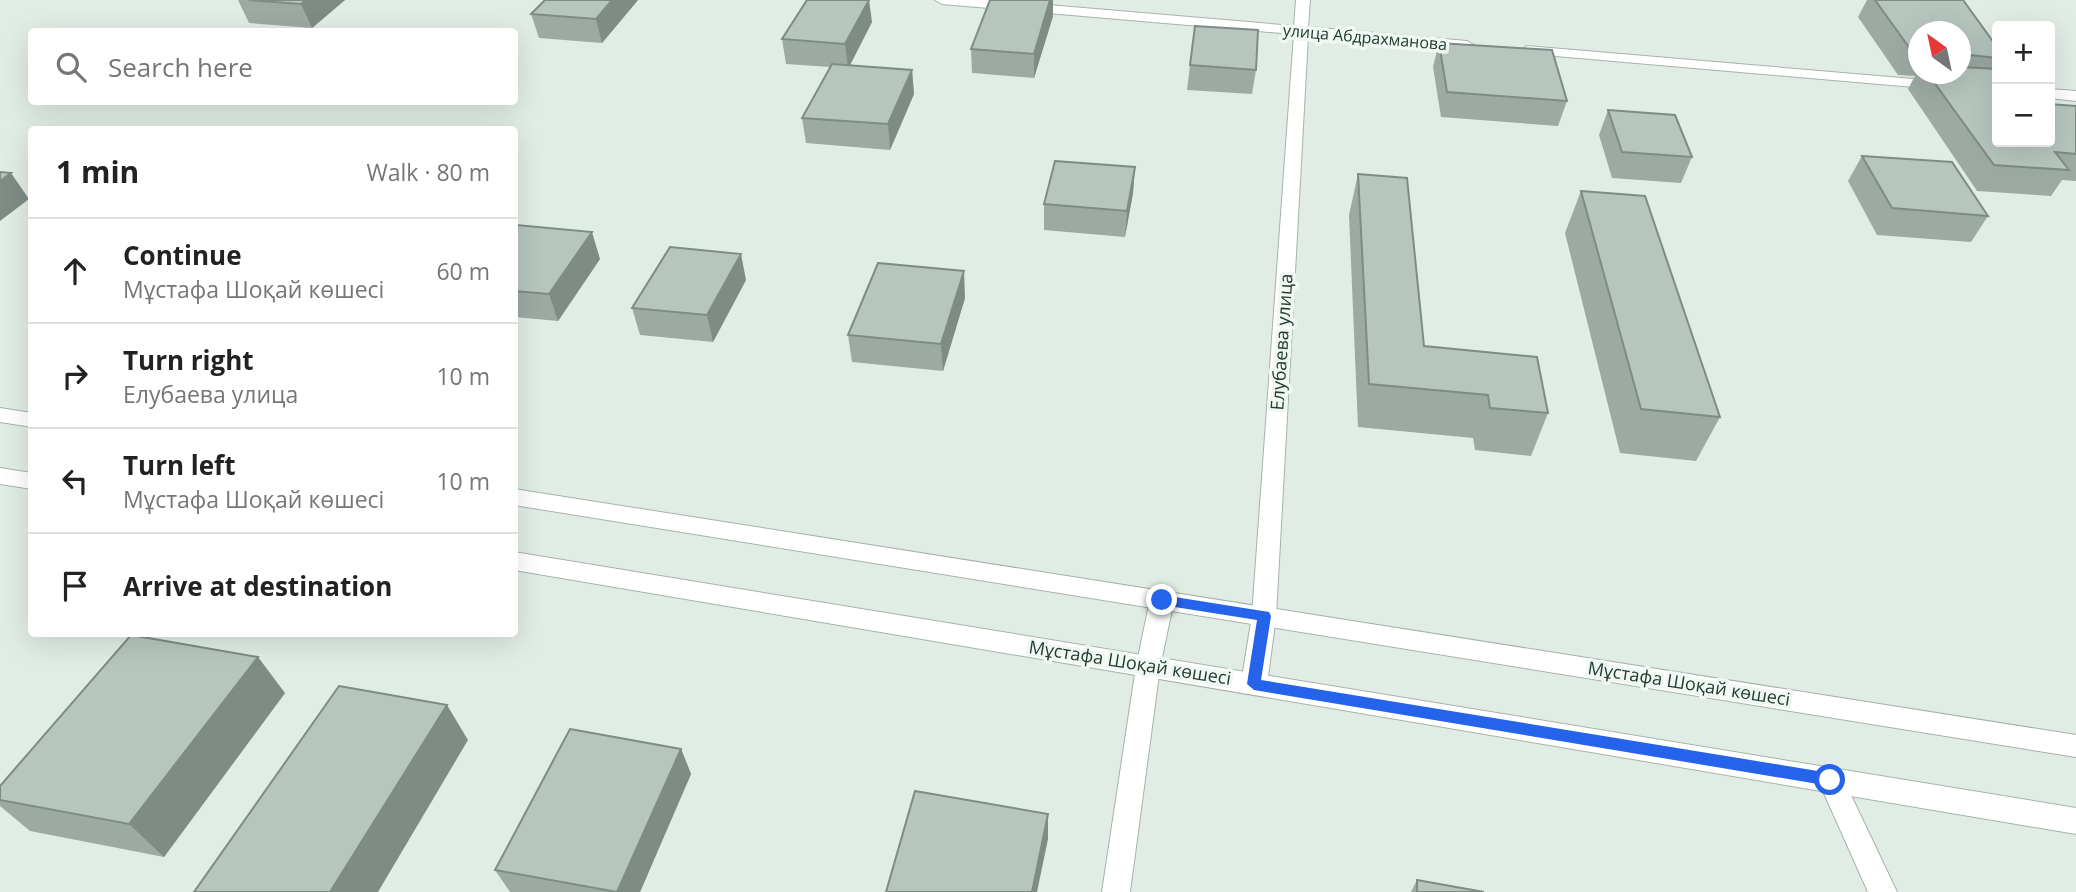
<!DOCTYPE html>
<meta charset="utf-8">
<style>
body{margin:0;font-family:"Open Sans",sans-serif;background:#f2f2f2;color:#222}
.controls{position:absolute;right:21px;top:21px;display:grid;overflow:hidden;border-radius:7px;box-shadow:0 7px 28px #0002}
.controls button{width:63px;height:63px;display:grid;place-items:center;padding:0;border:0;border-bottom:2px solid #e0e0e0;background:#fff;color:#222;font:35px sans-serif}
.compass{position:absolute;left:1908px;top:21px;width:63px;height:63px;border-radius:50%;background:#fff;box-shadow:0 7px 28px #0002;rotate:327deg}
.stop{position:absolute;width:21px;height:21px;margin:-16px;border:5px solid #2563eb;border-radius:50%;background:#fff}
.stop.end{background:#2563eb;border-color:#fff;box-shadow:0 2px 7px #0008}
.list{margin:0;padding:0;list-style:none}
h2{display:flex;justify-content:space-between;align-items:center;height:91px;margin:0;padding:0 28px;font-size:30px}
h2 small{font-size:23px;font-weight:400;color:#767676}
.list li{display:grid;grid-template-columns:46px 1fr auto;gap:21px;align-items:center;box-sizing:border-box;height:105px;padding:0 28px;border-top:2px solid #e0e0e0}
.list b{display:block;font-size:26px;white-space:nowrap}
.list p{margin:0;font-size:23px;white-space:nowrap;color:#767676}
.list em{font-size:23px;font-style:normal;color:#767676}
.icon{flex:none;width:38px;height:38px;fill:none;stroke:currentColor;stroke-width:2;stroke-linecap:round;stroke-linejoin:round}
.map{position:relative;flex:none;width:2076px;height:892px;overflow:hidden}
.search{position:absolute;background:#fff;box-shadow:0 7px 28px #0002;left:28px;top:28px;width:490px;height:77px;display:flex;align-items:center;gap:18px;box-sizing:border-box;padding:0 24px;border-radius:7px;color:#767676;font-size:26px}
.panel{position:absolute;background:#fff;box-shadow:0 7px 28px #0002;left:28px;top:126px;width:490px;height:511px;border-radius:7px}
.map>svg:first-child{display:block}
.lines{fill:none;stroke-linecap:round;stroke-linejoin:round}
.minor-casing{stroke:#a4b4ab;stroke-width:2}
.tertiary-casing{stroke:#a4b4ab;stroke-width:2}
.minor{fill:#fff;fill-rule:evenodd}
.tertiary{fill:#fff;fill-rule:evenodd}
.wall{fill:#9daaa3;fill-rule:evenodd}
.shaded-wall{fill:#7f8b85}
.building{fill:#b6c6be;stroke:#7f8b85;stroke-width:2}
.route{fill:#2563eb}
.labels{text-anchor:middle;stroke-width:7;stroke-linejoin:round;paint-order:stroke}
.far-street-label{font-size:16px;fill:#213c31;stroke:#f1f8f4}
.street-label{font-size:18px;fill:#213c31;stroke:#f1f8f4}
</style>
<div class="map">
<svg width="2076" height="892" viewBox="0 0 2076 892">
<rect width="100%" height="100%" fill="#e1ece5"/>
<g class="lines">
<defs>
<g id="minor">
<path d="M935 0H989L1294 26 1296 0H1310L1308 27 1467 41 1474 45 1467 49 1308 36 1276 616 1267 684 1263 691 1254 695 1245 691 1241 684 1252 616 1294 34 942 4Z"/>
<path d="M1527 46 1937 81 1944 85 1937 89 1522 53 1520 50Z"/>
<path d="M2050 89 2076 91V101L2050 98Z"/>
<path d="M1162 591 1170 593 1174 600 1160 667 1130 892H1102L1136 667 1150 600 1154 593Z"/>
<path d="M1831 768 1840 772 1897 892H1868L1818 780 1822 772Z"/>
</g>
<g id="tertiary">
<path d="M0 408 32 413V427L0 422Z"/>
<path d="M0 468 32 473V489L0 484Z"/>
<path d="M514 489 2076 735V757L514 505Z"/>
<path d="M514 552 2076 808V834L514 570Z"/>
</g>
</defs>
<use href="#minor" class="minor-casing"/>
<use href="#tertiary" class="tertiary-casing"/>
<use href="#minor" class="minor"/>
<use href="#tertiary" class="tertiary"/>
</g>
<g class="wall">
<path d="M238 0H345L312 28 249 23Z"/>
<path d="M638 0 602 43 539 38 531 14Z"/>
<path d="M1867 0H1963L1997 47V142L2076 106V181L2062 180 2051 196 1977 191 1908 89 1915 76 1898 75 1858 17ZM1919 32H1961V74H1919Z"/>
<path d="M1053 16 1034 78 972 73 971 49Z"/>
<path d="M872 22 850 65 912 70 914 94 890 150 806 143 802 118 830 67 786 64 782 39Z"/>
<path d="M1439 43 1567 101 1558 126 1441 117 1433 67Z"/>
<path d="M1190 65 1256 70 1252 94 1187 90Z"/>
<path d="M1608 110 1692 157 1681 183 1612 178 1599 135Z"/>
<path d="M1862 156 1988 216 1971 242 1877 235 1848 181Z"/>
<path d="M1135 167 1133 193 1125 237 1044 230V204Z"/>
<path d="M1358 174 1424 346 1548 413 1531 456 1475 450 1473 438 1358 427 1349 215Z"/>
<path d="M1581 191 1720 417 1696 461 1620 453 1565 233Z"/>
<path d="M514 227 600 259 558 321 514 317Z"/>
<path d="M746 280 713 342 640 335 632 308Z"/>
<path d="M965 298 943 371 852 362 848 335Z"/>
<path d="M285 693 164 857 30 831 0 806V786Z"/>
<path d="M681 749 691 774 640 892H510L495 870Z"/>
<path d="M1417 880 1484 892H1411Z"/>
</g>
<g class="shaded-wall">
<path d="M306 0H345L312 28 301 4Z"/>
<path d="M612 0H638L602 43 596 19Z"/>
<path d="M869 0 872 22 848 69 845 44Z"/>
<path d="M1050 0H1053V16L1034 78V54Z"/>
<path d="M912 70 914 94 890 150 888 124Z"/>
<path d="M1135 167 1133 193 1125 237 1127 211Z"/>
<path d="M11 173 29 199 0 221V181Z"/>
<path d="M592 232 600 259 558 321 549 294Z"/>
<path d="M741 254 746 280 713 342 707 315Z"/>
<path d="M964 271 965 298 943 371 941 344Z"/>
<path d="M258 657 285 693 164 857 129 824Z"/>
<path d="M447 705 468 740 378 892H330Z"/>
<path d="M681 749 691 774 640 892H617Z"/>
<path d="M1048 814V839L1037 892H1032Z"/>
</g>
<g class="building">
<path d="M249 0H306L301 4Z"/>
<path d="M545 0H612L596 19 531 14Z"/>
<path d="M807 0H869L845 44 782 39Z"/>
<path d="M990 0H1050L1034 54 971 49Z"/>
<path d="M1875 0H1963L1997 47V58L1961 54V32H1919V51L1911 50Z"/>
<path d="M1195 26 1258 30 1256 70 1190 65Z"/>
<path d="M1439 43 1552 50 1567 101 1447 92Z"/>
<path d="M832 64 912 70 888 124 802 118Z"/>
<path d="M1961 67 1997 69V142H2050V104L2076 106V154L2055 152 2069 170 1994 165 1928 74H1961Z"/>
<path d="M1608 110 1675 115 1692 157 1622 152Z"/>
<path d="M1862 156 1952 162 1988 216 1892 208Z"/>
<path d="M1055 161 1135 167 1127 211 1044 204Z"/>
<path d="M0 172 11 173 0 181Z"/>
<path d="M1358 174 1407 178 1424 346 1537 357 1548 413 1490 408 1488 395 1369 384Z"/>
<path d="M1581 191 1645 196 1720 417 1641 409Z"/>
<path d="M516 225 592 232 549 294 514 291V227Z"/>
<path d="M670 247 741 254 707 315 632 308Z"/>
<path d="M878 263 964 271 941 344 848 335Z"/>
<path d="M131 635 258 657 129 824 0 800V786Z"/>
<path d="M339 686 447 705 330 892H194Z"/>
<path d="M570 729 681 749 617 892 495 870Z"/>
<path d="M915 791 1048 814 1032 892H886Z"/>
<path d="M1417 880 1484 892H1417Z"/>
</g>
<path class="route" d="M1162 595 1269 612 1271 616 1261 680 1830 773 1838 780 1830 786 1254 690 1247 684 1257 620 1162 605 1155 600Z"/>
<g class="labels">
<g class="far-street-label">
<text transform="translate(1365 37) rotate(5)" y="6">улица Абдрахманова</text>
</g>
<g class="street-label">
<text transform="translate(1282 342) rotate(-86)" y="6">Елубаева улица</text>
<text transform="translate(1130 663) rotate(9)" y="6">Мұстафа Шоқай көшесі</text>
<text transform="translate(1689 684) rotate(9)" y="6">Мұстафа Шоқай көшесі</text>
</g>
</g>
</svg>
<div class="controls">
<button>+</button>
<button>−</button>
</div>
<svg class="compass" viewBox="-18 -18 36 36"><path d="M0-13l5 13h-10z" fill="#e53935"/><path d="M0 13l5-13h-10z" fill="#767676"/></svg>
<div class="stop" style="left:1830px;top:780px"></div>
<div class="stop end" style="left:1162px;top:600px"></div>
<div class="search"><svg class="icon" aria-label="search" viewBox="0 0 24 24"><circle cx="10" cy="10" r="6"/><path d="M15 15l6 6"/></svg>Search here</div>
<section class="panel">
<h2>1 min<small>Walk · 80 m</small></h2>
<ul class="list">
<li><svg class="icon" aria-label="ahead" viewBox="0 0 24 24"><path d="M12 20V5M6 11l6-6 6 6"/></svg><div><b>Continue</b><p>Мұстафа Шоқай көшесі</p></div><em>60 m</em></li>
<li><svg class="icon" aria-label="right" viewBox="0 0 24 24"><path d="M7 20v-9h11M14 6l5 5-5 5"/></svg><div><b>Turn right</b><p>Елубаева улица</p></div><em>10 m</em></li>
<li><svg class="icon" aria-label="left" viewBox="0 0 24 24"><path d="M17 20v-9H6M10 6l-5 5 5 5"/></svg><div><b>Turn left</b><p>Мұстафа Шоқай көшесі</p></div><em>10 m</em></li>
<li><svg class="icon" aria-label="arrive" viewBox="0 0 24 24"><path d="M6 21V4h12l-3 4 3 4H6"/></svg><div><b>Arrive at destination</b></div></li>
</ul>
</section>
</div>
